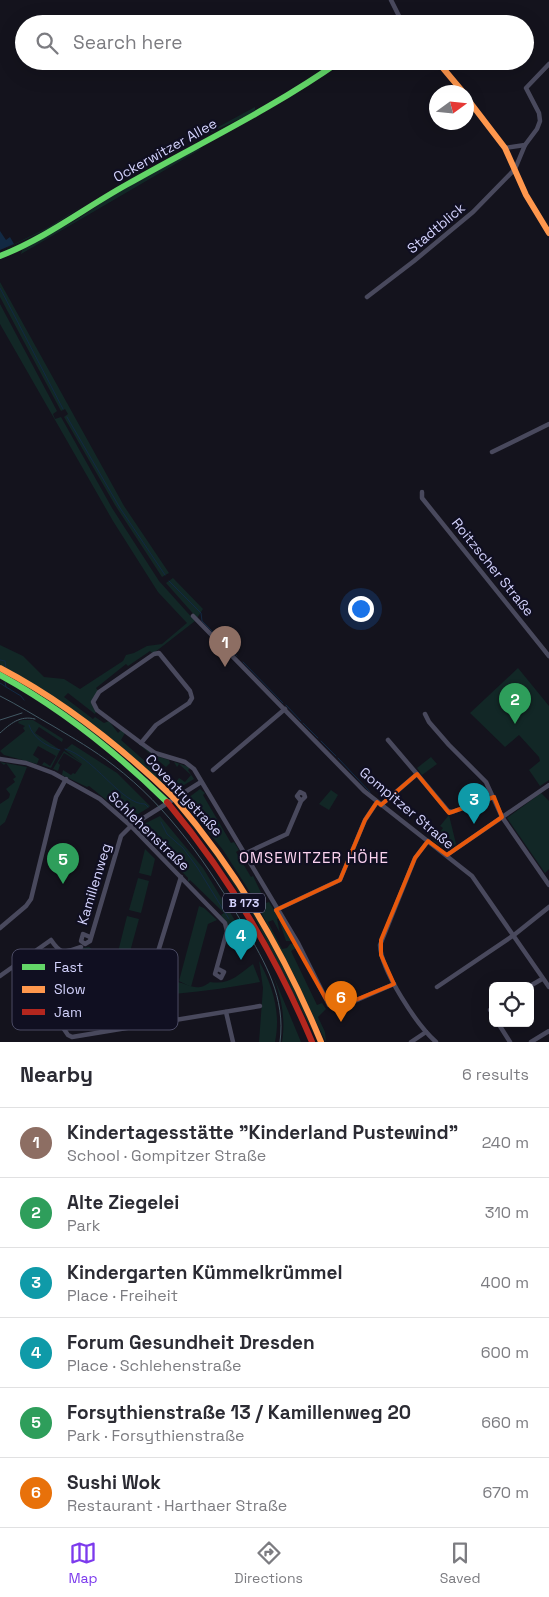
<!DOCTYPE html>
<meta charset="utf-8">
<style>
body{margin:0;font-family:"Space Grotesk",sans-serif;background:#f7f7f7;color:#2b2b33}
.controls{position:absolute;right:15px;bottom:15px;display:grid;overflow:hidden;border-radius:8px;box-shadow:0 5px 20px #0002}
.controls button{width:45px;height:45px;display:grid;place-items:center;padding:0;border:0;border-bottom:1px solid #e1e1e2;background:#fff;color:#2b2b33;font:25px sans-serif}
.compass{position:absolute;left:429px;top:85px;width:45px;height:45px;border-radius:50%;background:#fff;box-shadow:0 5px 20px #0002;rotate:75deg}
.you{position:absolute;left:360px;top:608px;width:18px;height:18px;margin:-12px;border:4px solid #fff;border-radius:50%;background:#1a73e8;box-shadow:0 0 0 8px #1a73e833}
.badge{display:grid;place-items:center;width:32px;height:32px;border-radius:50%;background:#7c3aed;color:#fff;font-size:16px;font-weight:700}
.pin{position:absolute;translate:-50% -41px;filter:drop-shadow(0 1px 2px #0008)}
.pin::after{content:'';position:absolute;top:26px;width:18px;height:15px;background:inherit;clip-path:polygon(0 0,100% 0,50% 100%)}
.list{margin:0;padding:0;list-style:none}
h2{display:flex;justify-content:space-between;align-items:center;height:65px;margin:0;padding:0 20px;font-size:21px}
h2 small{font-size:16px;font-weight:400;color:#7c7c81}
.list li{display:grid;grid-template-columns:32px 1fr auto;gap:15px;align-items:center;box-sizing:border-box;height:70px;padding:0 20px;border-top:1px solid #e1e1e2}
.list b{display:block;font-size:19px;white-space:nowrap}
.list p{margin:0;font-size:16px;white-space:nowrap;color:#7c7c81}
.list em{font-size:16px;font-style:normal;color:#7c7c81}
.icon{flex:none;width:28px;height:28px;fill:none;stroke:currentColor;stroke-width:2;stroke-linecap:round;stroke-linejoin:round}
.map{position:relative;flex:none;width:549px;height:1042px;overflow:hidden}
.search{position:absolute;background:#fff;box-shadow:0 5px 20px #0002;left:15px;right:15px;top:15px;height:55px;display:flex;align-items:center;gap:12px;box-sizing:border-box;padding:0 18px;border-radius:28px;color:#7c7c81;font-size:19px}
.sheet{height:485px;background:#fff}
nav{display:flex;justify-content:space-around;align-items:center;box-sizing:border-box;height:70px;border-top:1px solid #e1e1e2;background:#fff;font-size:14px;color:#7c7c81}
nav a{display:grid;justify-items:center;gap:2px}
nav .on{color:#7c3aed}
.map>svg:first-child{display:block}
.green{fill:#122726}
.water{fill:#122943}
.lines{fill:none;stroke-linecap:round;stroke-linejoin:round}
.stream{stroke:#122943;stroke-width:1}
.street{stroke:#49495d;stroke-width:4.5}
.fast{stroke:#63d668;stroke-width:6}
.slow{stroke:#ff974d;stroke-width:6}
.jam{stroke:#b3261e;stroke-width:6}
.tram{stroke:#425964;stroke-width:1}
.marked{fill:none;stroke:#e8590c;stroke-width:4;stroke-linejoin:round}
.labels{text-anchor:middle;stroke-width:4.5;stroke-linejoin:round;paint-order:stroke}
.shield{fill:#100f21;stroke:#9898ba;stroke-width:1}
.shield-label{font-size:12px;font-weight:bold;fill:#d3d2fc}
.street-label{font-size:14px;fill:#d3d2fc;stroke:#100f21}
.neighbourhood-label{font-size:15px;letter-spacing:1px;fill:#fcd3f1;stroke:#100f21}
.key{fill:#100f21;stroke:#4a4a63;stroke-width:1}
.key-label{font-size:14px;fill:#d3d2fc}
</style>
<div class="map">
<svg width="549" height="1042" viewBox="0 0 549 1042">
<rect width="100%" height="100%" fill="#14131d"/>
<g class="green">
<path d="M255 107V112L196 139Z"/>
<path d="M198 148 201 149 21 254 22 250 76 220 115 194Z"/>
<path d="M84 205 48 229 0 251 47 228Z"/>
<path d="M0 282 124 506 169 573 162 577 115 505 64 417 68 414 65 409 61 411 0 297Z"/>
<path d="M0 304 57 411 53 414 55 419 61 417 112 508 159 581 195 621 155 652 152 653 150 651 128 666 126 664 96 688 98 691 91 703 96 712 95 714 68 693 64 697 93 719 95 717 104 723 109 721 118 733 121 730 125 733 121 740 173 786 179 778 185 782 191 775 179 764 177 767 174 762 189 767 190 768 188 770 194 779 179 788 163 784 0 666V645L23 656 44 677 64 679 80 689 123 661 126 655 134 653 147 646 162 644 187 623 158 592 113 521 0 324Z"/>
<path d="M173 578 203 609 197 618 166 583Z"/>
<path d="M518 668 549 706V780L540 786 529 770 540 761 539 757 519 735 505 747 470 713Z"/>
<path d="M23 720H33L63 739 62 742 39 727 35 733 60 750 51 768 42 765 44 762 50 766 56 756 38 746 33 755 39 759 37 764 4 755 0 751 25 731 23 728 25 726 18 723 19 721Z"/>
<path d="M129 736 154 755 169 760 170 763 166 767Z"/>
<path d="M72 744 117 773 150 806 148 808 130 819 89 786 87 787 62 775 63 770 71 775 73 773 75 774 82 764 64 753 58 763 60 765 58 771 53 769 64 751 82 763 65 750Z"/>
<path d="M431 757 437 764 422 775 417 768Z"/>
<path d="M0 762 27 767 5 822 0 826V804L9 798 10 794 6 789 15 782 13 779 16 777 6 763 4 765Z"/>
<path d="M200 789 205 793 203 795 231 843 234 842 239 850 236 852 251 877 253 876 266 903 269 902 279 918 277 919 280 933 273 920 268 922 282 949 287 948 290 944H294L296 948 291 951 317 1005 322 1003 326 1009 318 1017 325 1032 326 1042 255 900 223 850 189 808 188 798Z"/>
<path d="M331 790 338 795 329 810 319 804Z"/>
<path d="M541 793 549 801V869L545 873 507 818Z"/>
<path d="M182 813C198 832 215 851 230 872 267 923 293 984 318 1042L250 909 209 847Z"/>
<path d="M449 815 456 844 448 850 433 841 443 828 440 826Z"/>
<path d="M160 816 203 868 239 927 228 930 226 922 221 915 224 913 190 880 188 882V878L164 853 184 871 186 869 181 863 183 861 148 825 143 830 161 850 139 829 140 826Z"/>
<path d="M145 849 155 859 151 876 139 873Z"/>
<path d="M138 878 149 881 141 913 129 910Z"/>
<path d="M199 906 204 908 217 920 208 924 191 987 179 981Z"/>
<path d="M127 916 139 919 128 959 117 956Z"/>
<path d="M279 920H281L294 941H286Z"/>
<path d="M89 947 94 951 118 958 109 989 82 948Z"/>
<path d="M259 961C273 986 281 1013 275 1042H259L263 988Z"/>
<path d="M253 964 260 982C227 988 193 993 159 995L160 991 157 988 150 989 158 982C164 985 168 982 174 982 189 982 195 994 210 982 230 985 238 975 253 964Z"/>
<path d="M273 975 301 1042H282C286 1018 281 997 273 975Z"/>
</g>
<path class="water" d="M0 231 6 240 10 237 14 244 0 250Z"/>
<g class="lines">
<g class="stream">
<path d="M0 288 63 409"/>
<path d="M67 417 120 508 165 575"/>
<path d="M169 581 201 613 202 621 237 656"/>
<path d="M0 660 5 661 6 668"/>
<path d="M243 662 283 703"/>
<path d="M5 682 6 687 21 696 24 700"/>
<path d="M0 683 6 687"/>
<path d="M286 705 301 721"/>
<path d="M303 723 318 738"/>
<path d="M29 725C33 738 47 747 60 750"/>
<path d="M321 741 336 756"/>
<path d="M65 749C93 756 122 805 145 804L148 807"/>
<path d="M338 758 370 792"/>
<path d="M161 822 167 834 183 848 197 867 229 919"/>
</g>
<g class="street">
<path d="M391 0 403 24"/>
<path d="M505 148 525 145"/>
<path d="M367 297 414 261 473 212 515 169 525 145 537 129 540 121 539 113 526 88 549 64"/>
<path d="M492 452 549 424"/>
<path d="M422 492V498L549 656"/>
<path d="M193 616 364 791 472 876 549 987"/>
<path d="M159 653 190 691 192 698 189 703 156 725 141 743 97 710 93 702 99 692 154 654Z"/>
<path d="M425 714 429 722 449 745 486 782 502 817 549 885"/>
<path d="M388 740 417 774"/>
<path d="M141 743 155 753 185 762 194 769 298 943 329 1005 336 1008 341 1007 394 984"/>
<path d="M0 759 26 763 53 773 100 799 131 826 225 923 227 931 215 974 221 978 224 972 218 969"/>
<path d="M213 770 285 709"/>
<path d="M381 805 417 774 448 811 452 812 494 797"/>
<path d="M428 841 415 858 380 945C381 971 417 1025 436 1042"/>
<path d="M244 854 287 834 301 801 305 797 304 794 300 792 297 796 301 801"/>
<path d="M447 855 549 785"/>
<path d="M276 910 340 880 365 820 377 802"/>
<path d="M0 928 26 906 31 899 56 797 66 779"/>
<path d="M90 937 83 934 81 941 85 944 90 941 121 836 131 826 201 782"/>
<path d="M19 963 68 1035 72 1037 260 1006"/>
<path d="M0 976 51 940C62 956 64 952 81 947"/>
<path d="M149 981 181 877"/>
<path d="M530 986 542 979"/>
<path d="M437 987 514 935 549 907"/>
<path d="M493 1009 490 1010 493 1014"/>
<path d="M226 1012 233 1042"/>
<path d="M498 1023 510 1042"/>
<path d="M411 1042 426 1032"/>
<path d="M531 1042 549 1031"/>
</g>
<g class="fast">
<path d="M0 256C46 238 83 209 126 185 198 144 272 109 340 61"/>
<path d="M0 675C62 709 116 752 167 802"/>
</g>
<g class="slow">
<path d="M437 61 463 92"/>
<path d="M466 97 505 148 526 195 549 233"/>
<path d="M0 668C65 702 121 747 174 798"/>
<path d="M174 798C238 872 284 952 321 1042"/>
</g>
<path class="jam" d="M167 802C228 875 275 954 312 1042"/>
<g class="tram">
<path d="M0 696C18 705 35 716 53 726 73 738 94 750 113 765 169 807 209 867 244 926 265 963 286 997 280 1042"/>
<path d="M0 720 22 713"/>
<path d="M0 733C10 724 20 715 35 719"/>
</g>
</g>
<path class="marked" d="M417 774 449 813 494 797 502 817 447 855 428 841 415 858 381 940V955L394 984 336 1008 326 999 276 910 340 880 365 820 377 802 381 805Z"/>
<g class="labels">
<rect class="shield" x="223" y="893.5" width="42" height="19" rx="4"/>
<g class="shield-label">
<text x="244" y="907">B 173</text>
</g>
<g class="street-label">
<text transform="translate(165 150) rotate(-29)" y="5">Ockerwitzer Allee</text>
<text transform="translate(436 228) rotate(-40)" y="5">Stadtblick</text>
<text transform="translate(493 567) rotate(51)" y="5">Roitzscher Straße</text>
<text transform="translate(184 795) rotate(47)" y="5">Coventrystraße</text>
<text transform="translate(407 808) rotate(40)" y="5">Gompitzer Straße</text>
<text transform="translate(149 831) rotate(44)" y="5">Schlehenstraße</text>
<text transform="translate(94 884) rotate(-73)" y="5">Kamillenweg</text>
</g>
<g class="neighbourhood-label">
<text x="314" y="863">OMSEWITZER HÖHE</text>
</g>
</g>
<rect x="12" y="949" width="166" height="81" rx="8" class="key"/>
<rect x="22" y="964" width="23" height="6" fill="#63d668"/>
<rect x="22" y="986" width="23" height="7" fill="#ff974d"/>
<rect x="22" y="1009" width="23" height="6" fill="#b3261e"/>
<g class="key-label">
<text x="54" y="972">Fast</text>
<text x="54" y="994">Slow</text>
<text x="54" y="1017">Jam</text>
</g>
</svg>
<div class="controls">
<button><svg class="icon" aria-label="locate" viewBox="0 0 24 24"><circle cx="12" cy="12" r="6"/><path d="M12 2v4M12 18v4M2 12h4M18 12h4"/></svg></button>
</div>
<svg class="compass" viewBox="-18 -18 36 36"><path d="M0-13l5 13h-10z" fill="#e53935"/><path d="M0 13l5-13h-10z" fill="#7c7c81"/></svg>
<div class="you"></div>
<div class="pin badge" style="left:225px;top:667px;background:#8d6e63">1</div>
<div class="pin badge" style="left:515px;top:724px;background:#2e9e5b">2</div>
<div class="pin badge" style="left:474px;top:824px;background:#0f9aa8">3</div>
<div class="pin badge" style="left:241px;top:960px;background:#0f9aa8">4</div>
<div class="pin badge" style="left:63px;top:884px;background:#2e9e5b">5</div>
<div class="pin badge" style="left:341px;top:1022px;background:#e8710a">6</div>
<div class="search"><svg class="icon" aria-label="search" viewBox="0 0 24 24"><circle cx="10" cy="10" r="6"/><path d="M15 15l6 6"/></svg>Search here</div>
</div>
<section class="sheet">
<h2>Nearby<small>6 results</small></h2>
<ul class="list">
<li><span class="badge" style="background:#8d6e63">1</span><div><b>Kindertagesstätte &quot;Kinderland Pustewind&quot;</b><p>School · Gompitzer Straße</p></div><em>240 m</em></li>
<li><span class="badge" style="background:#2e9e5b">2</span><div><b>Alte Ziegelei</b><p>Park</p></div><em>310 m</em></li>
<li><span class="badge" style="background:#0f9aa8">3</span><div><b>Kindergarten Kümmelkrümmel</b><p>Place · Freiheit</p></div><em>400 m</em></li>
<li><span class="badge" style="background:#0f9aa8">4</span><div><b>Forum Gesundheit Dresden</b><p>Place · Schlehenstraße</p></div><em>600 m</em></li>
<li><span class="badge" style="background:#2e9e5b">5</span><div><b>Forsythienstraße 13 / Kamillenweg 20</b><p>Park · Forsythienstraße</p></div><em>660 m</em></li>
<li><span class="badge" style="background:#e8710a">6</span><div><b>Sushi Wok</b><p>Restaurant · Harthaer Straße</p></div><em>670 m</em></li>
</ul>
</section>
<nav>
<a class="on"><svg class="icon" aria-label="map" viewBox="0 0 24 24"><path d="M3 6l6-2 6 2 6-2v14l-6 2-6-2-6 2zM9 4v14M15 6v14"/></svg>Map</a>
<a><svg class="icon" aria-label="directions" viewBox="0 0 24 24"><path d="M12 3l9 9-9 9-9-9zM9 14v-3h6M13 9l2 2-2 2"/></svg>Directions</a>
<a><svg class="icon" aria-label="saved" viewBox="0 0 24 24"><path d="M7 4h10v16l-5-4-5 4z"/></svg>Saved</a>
</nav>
